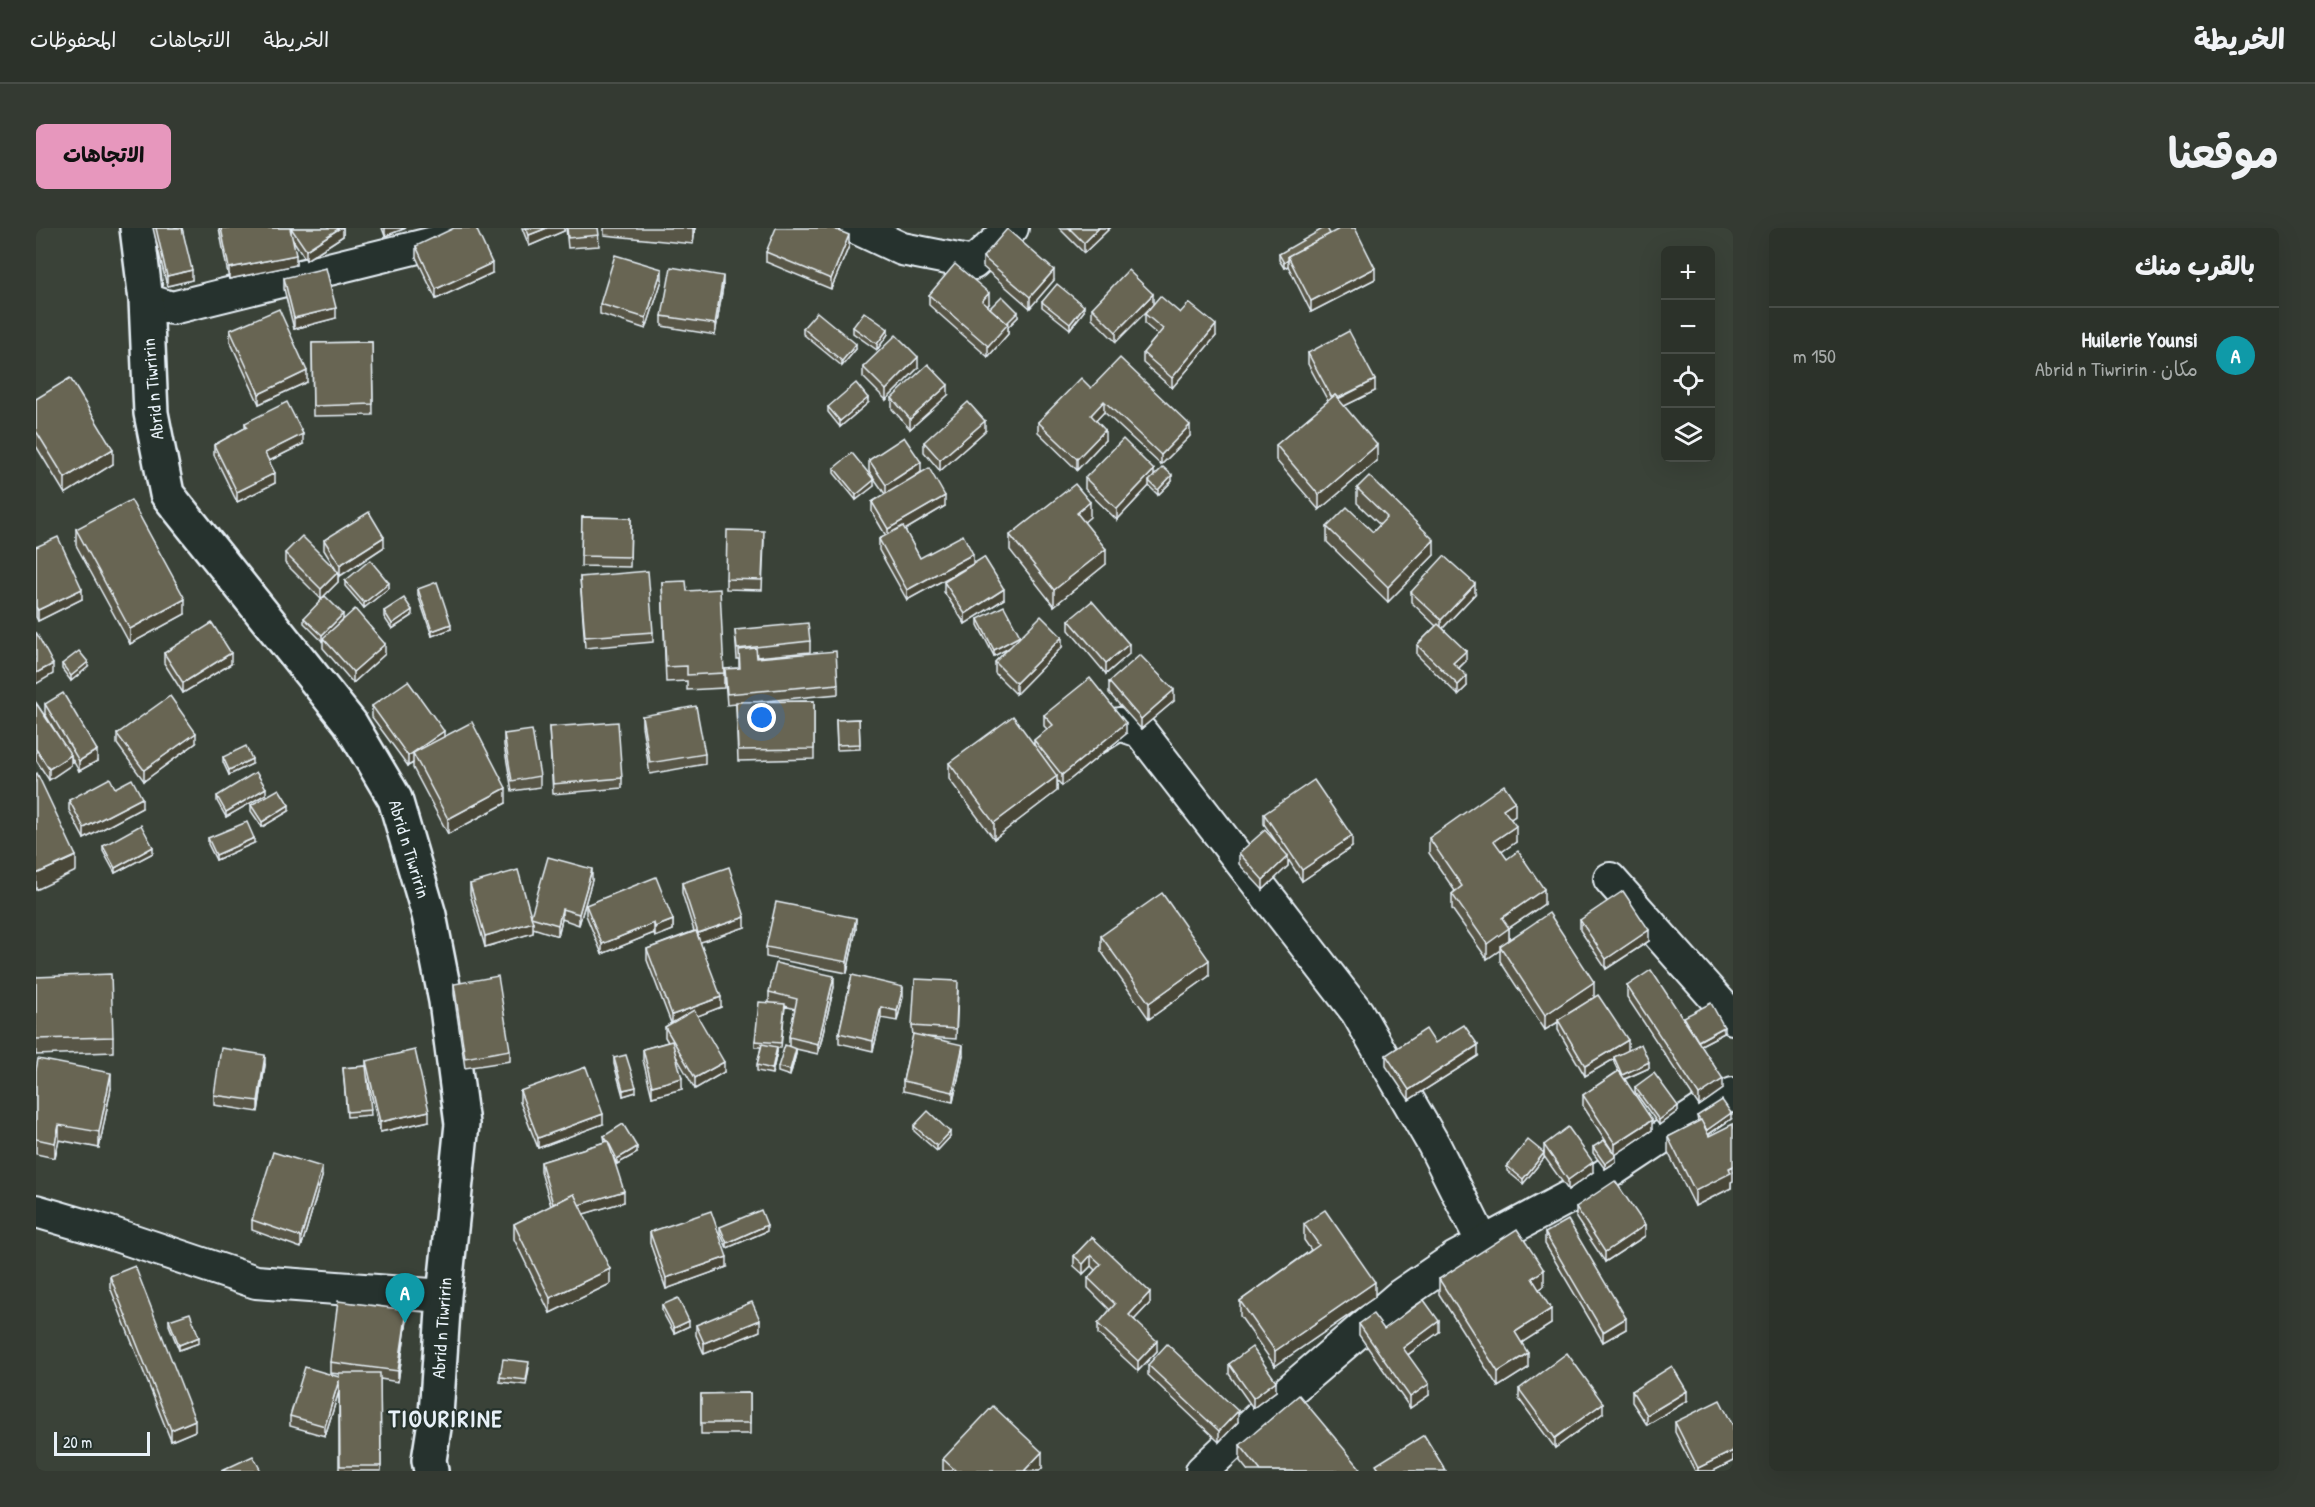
<!DOCTYPE html>
<html lang="ar">
<meta charset="utf-8">
<style>
body{margin:0;font-family:"Patrick Hand","Playpen Sans Arabic",sans-serif;background:#343a32;color:#f1f3f6;direction:rtl}
.controls{position:absolute;right:18px;top:18px;display:grid;overflow:hidden;border-radius:9px;box-shadow:0 6px 24px #0002}
.controls button{width:54px;height:54px;display:grid;place-items:center;padding:0;border:0;border-bottom:2px solid #484d47;background:#2c322a;color:#f1f3f6;font:30px sans-serif}
.scale{position:absolute;left:18px;bottom:15px;width:96px;box-sizing:border-box;padding-left:6px;border:3px solid #e8f1f8;border-top:0;font-size:16px;line-height:21px;white-space:nowrap;color:#e8f1f8;-webkit-text-stroke:4px #26332d;paint-order:stroke}
.you{position:absolute;left:726px;top:490px;width:21px;height:21px;margin:-15px;border:4px solid #fff;border-radius:50%;background:#1a73e8;box-shadow:0 0 0 9px #1a73e833}
.badge{display:grid;place-items:center;width:39px;height:39px;border-radius:50%;background:#e797bd;color:#fff;font-size:20px;font-weight:700}
.pin{position:absolute;translate:-50% -50px;filter:drop-shadow(0 2px 3px #0008)}
.pin::after{content:'';position:absolute;top:32px;width:21px;height:18px;background:inherit;clip-path:polygon(0 0,100% 0,50% 100%)}
.list{margin:0;padding:0;list-style:none}
h2{display:flex;justify-content:space-between;align-items:center;height:78px;margin:0;padding:0 24px;font-size:26px}
h2 small{font-size:20px;font-weight:400;color:#a6aaa8}
.list li{display:grid;grid-template-columns:39px 1fr auto;gap:18px;align-items:center;box-sizing:border-box;height:96px;padding:0 24px;border-top:2px solid #484d47}
.list b{display:block;font-size:22px;white-space:nowrap}
.list p{margin:0;font-size:20px;white-space:nowrap;color:#a6aaa8}
.list em{font-size:20px;font-style:normal;color:#a6aaa8}
.icon{flex:none;width:33px;height:33px;fill:none;stroke:currentColor;stroke-width:2;stroke-linecap:round;stroke-linejoin:round}
.map{position:relative;flex:none;width:1697px;height:1243px;overflow:hidden;direction:ltr;border-radius:9px}
header{display:flex;align-items:center;gap:36px;box-sizing:border-box;height:84px;padding:0 30px;background:#2c322a;border-bottom:2px solid #484d47}
header strong{font-size:28px}
nav{display:flex;gap:33px;margin-inline-start:auto;font-size:21px}
.intro{display:flex;align-items:center;justify-content:space-between;box-sizing:border-box;height:144px;padding:0 36px}
h1{margin:0;font-size:42px}
.button{padding:15px 27px;border-radius:9px;background:#e797bd;color:#111;font-size:21px;font-weight:700}
main{display:flex;gap:36px;padding:0 36px}
aside{flex:1;background:#2c322a;border-radius:9px;box-shadow:0 6px 24px #0002}
.map>svg:first-child{display:block}
.lines{fill:none;stroke-linecap:round;stroke-linejoin:round}
.minor-casing{stroke:#e8f1f8;stroke-width:36}
.tertiary-casing{stroke:#e8f1f8;stroke-width:38}
.minor{stroke:#26332d;stroke-width:32}
.tertiary{stroke:#26332d;stroke-width:33}
.wall{fill:#595747;stroke:#e8f1f8;stroke-width:1.5}
.shaded-wall{fill:#494739;stroke:#e8f1f8;stroke-width:1.5}
.building{fill:#686552;stroke:#e8f1f8;stroke-width:1.5}
.labels{text-anchor:middle;stroke-width:4.5;stroke-linejoin:round;paint-order:stroke}
.street-label{font-size:18px;fill:#e8f1f8;stroke:#26332d}
.district-label{font-size:24px;font-weight:bold;letter-spacing:1.5px;fill:#e8f1f8;stroke:#26332d}
</style>
<header>
<strong>الخريطة</strong>
<nav><a>الخريطة</a><a>الاتجاهات</a><a>المحفوظات</a></nav>
</header>
<div class="intro"><h1>موقعنا</h1><a class="button">الاتجاهات</a></div>
<main>
<aside>
<h2>بالقرب منك<small></small></h2>
<ul class="list">
<li><span class="badge" style="background:#0f9aa8">A</span><div><b>Huilerie Younsi</b><p>مكان · Abrid n Tiwririn</p></div><em>150 m</em></li>
</ul>
</aside>
<div class="map">
<svg width="1697" height="1243" viewBox="0 0 1697 1243">
<rect width="100%" height="100%" fill="#3a4238"/>
<filter id="ink" filterUnits="userSpaceOnUse"><feTurbulence type="fractalNoise" baseFrequency=".0167" numOctaves="2"/><feDisplacementMap in="SourceGraphic" scale="12" xChannelSelector="R" yChannelSelector="G"/><feConvolveMatrix kernelMatrix="1 2 1 2 8 2 1 2 1" color-interpolation-filters="sRGB"/></filter>
<g filter="url(#ink)">
<g class="lines">
<defs>
<g id="minor">
<path d="M821 0 866 21 937 35 976 0"/>
<path d="M110 72 136 80 406 13 421 0"/>
<path d="M1062 509 1083 496 1104 503 1321 784 1398 917 1447 1015"/>
<path d="M1574 651 1697 790"/>
<path d="M0 983 68 1003 220 1054 408 1068"/>
<path d="M1166 1243 1233 1180 1365 1067 1419 1030 1548 961 1670 880 1697 866"/>
</g>
<path id="tertiary" d="M101 0 110 72 115 185 131 266 314 495 359 571 393 687 410 773 426 896 408 1068 400 1187 393 1232 395 1243"/>
</defs>
<use href="#minor" class="minor-casing"/>
<use href="#tertiary" class="tertiary-casing"/>
<use href="#minor" class="minor"/>
<use href="#tertiary" class="tertiary"/>
</g>
<g class="wall">
<path d="M117 0H146L156 52 131 58Z"/>
<path d="M183 0H254L255 5V0H307V8L270 32 257 12 260 37 193 51Z"/>
<path d="M346 0H370L349 8Z"/>
<path d="M486 0H528V3L493 18Z"/>
<path d="M530 0H562L563 18 532 20Z"/>
<path d="M568 0H659L657 16 568 7Z"/>
<path d="M1023 0H1074L1048 25Z"/>
<path d="M1294 6 1339 51 1275 84 1252 38 1248 40 1243 32V26Z"/>
<path d="M380 18 456 45 400 71 380 29Z"/>
<path d="M813 18 795 61 730 34V24Z"/>
<path d="M947 29 1018 52 994 80 947 39Z"/>
<path d="M248 50 300 90 258 101 248 61Z"/>
<path d="M626 52 610 101 564 86V76Z"/>
<path d="M687 58 679 107 626 98V88Z"/>
<path d="M893 67 953 76 951 78 954 80 982 89 972 99V106L952 129 893 77Z"/>
<path d="M1006 74 1048 83 1034 101 1006 79Z"/>
<path d="M1116 77 1080 114 1056 90V80L1117 77 1144 85 1180 108 1136 160 1107 135V125L1122 107 1109 96V86Z"/>
<path d="M817 99 852 106 841 122 817 105Z"/>
<path d="M767 100 820 121 806 138 767 106Z"/>
<path d="M194 102 271 154 223 176 194 113Z"/>
<path d="M336 114 337 187 277 188 276 115Z"/>
<path d="M1272 125 1339 163 1308 178 1341 233 1283 282 1240 232V217L1292 173 1272 136Z"/>
<path d="M827 139 882 140 850 172 827 149Z"/>
<path d="M1055 160 1154 208 1125 237 1068 184 1060 192 1069 212 1041 242 1002 204V194Z"/>
<path d="M912 167 874 201 856 181V170Z"/>
<path d="M0 171 77 236 29 266 0 218Z"/>
<path d="M832 175 804 199 792 184V179Z"/>
<path d="M209 195 267 216 233 233 239 255 201 274 178 227V217L209 200Z"/>
<path d="M949 203 904 243 888 224V214Z"/>
<path d="M833 232 885 244 909 278 869 302 884 330 937 336 968 371 929 396 908 364V354L931 339 871 372 843 322V311L850 308 836 284V274L849 266 833 243Z"/>
<path d="M798 240 838 258 820 272 798 245Z"/>
<path d="M1118 247 1136 253 1122 267 1113 258 1081 292 1049 261V250Z"/>
<path d="M1321 260 1398 327 1352 374 1291 314V299L1337 304 1344 297 1321 275Z"/>
<path d="M546 289 595 290 594 339 545 338Z"/>
<path d="M1054 289 1048 294 1070 336 1018 378 974 322V307Z"/>
<path d="M40 301 149 386 94 416 40 317Z"/>
<path d="M288 312 348 319 304 348 302 345V354L285 371 249 335V325L299 340 288 322Z"/>
<path d="M728 313 726 362 690 361V351Z"/>
<path d="M0 319 46 371 2 393 0 389Z"/>
<path d="M544 349 617 404V414L549 420Z"/>
<path d="M309 353 353 360 328 380 309 358Z"/>
<path d="M626 354 651 363 688 445V460L651 462V453L630 454Z"/>
<path d="M382 361 415 401 396 408 382 367Z"/>
<path d="M1375 364 1439 366 1407 400 1430 433 1423 440 1431 458 1422 467 1381 427V417L1400 398 1375 374Z"/>
<path d="M348 383 376 388 356 401 348 389Z"/>
<path d="M268 390 307 391 298 400 349 426 317 455 287 420V412L286 413 268 395Z"/>
<path d="M942 391 984 408 1026 419 980 466 959 445V434L974 419 958 428 942 397Z"/>
<path d="M1033 392 1093 426 1070 446 1033 402Z"/>
<path d="M699 402 774 413V424L721 429V430L802 456V466L719 474 778 473V531L702 533 700 476 691 477 689 451V441L703 440V431H701Z"/>
<path d="M128 425 195 436 147 465 128 435Z"/>
<path d="M26 436 52 439 35 453 26 441Z"/>
<path d="M1073 454 1138 473 1105 501 1073 465Z"/>
<path d="M0 475 25 513 9 486V476L61 533 43 543 35 529V537L13 552 0 532Z"/>
<path d="M336 478 408 509 470 575 412 606 377 540V535L372 538 336 489Z"/>
<path d="M1008 487 1090 506 1026 558 1021 552V563L958 611 913 551V535L998 516V512L1011 501 1008 498Z"/>
<path d="M606 488 669 526V536L614 546 606 498Z"/>
<path d="M823 491 824 521 801 522 800 492Z"/>
<path d="M513 499 586 550V560L517 566Z"/>
<path d="M81 506 160 515 108 553 81 516Z"/>
<path d="M468 506 504 548V559L476 563 468 517Z"/>
<path d="M187 529 216 536 193 547 187 534Z"/>
<path d="M79 560 106 580 48 611 33 582V572Z"/>
<path d="M230 566 190 589 181 573V568Z"/>
<path d="M215 577 253 583 226 599 215 583Z"/>
<path d="M1228 586 1316 619 1266 653 1252 631V638L1227 662 1203 636V625L1243 618 1228 596Z"/>
<path d="M1479 588 1474 591 1480 614 1465 624 1508 676 1473 700V712L1558 770 1592 822 1613 840 1589 851 1616 902 1579 927 1547 878V867L1582 843 1578 834V831L1549 848 1522 802V794L1509 802 1464 733V722L1451 731 1416 681V666L1419 663 1393 625V610Z"/>
<path d="M172 610 218 615 180 632 172 616Z"/>
<path d="M67 618 117 625 79 645 67 623Z"/>
<path d="M556 652 543 697 526 691 522 708 497 700V705L449 719 434 666V656L495 688Z"/>
<path d="M646 655 709 699 664 714 685 779 661 788 688 844 659 861 640 828 646 861 616 869 607 832V821L632 814 629 809V799L635 795 611 732V721L658 703 646 665Z"/>
<path d="M550 677 637 692V702L619 709 618 705 566 726 550 687Z"/>
<path d="M1544 692 1613 713 1570 741 1544 702Z"/>
<path d="M820 701 811 745 730 729V719Z"/>
<path d="M1065 708 1173 748 1113 791 1065 723Z"/>
<path d="M816 747 867 769 861 793 845 790 837 823 803 815V805Z"/>
<path d="M0 749 77 809V824L0 827Z"/>
<path d="M418 756 474 822V833L429 840 418 766Z"/>
<path d="M1591 758 1648 791V789L1688 805 1665 817 1687 861 1663 878 1591 769Z"/>
<path d="M798 759 782 826 760 821V826L754 848 742 844V839L753 818V809L759 781 749 778 745 820H741V824L736 846 721 843V837L725 819H719V813L733 775V764Z"/>
<path d="M922 763 920 811 891 809 927 827 917 874 867 863V853L877 808 876 798Z"/>
<path d="M1399 815 1442 828 1373 872 1350 838V827Z"/>
<path d="M578 830 600 864 587 868 578 836Z"/>
<path d="M330 833 393 893 344 904 331 848 335 887 311 889 307 840 330 838Z"/>
<path d="M229 837 222 884 178 877V867Z"/>
<path d="M0 842 75 860 63 920 23 912 19 930 0 926Z"/>
<path d="M1599 859 1642 883 1623 897 1599 864Z"/>
<path d="M484 863 567 896 502 920 484 874Z"/>
<path d="M1661 888 1695 891 1672 907 1695 954V960L1659 978 1632 924V909L1662 894Z"/>
<path d="M878 898 914 909 901 923 878 903Z"/>
<path d="M568 908 601 925 581 936 577 928 588 974 547 986 574 1056 514 1085 478 1011V996L515 978 505 944V934L569 914Z"/>
<path d="M1508 917 1557 944 1532 962 1508 928V930L1487 956 1471 943V938L1508 924Z"/>
<path d="M1557 919 1580 934 1569 941 1557 925Z"/>
<path d="M286 949 265 1020 216 1002V992Z"/>
<path d="M1540 979 1609 1008 1569 1034 1540 990Z"/>
<path d="M1268 996 1339 1069 1239 1138 1204 1088V1073L1275 1022 1268 1012Z"/>
<path d="M684 999 731 1003 691 1020 684 1004Z"/>
<path d="M614 1004 691 1039 630 1061 614 1015Z"/>
<path d="M1509 1005 1590 1101 1567 1114 1509 1016Z"/>
<path d="M1056 1009 1114 1075 1098 1092 1121 1123 1102 1143 1062 1106V1096L1074 1082 1052 1060V1050L1059 1042 1055 1038 1047 1046 1038 1038V1028Z"/>
<path d="M74 1048 159 1203 135 1213 74 1059Z"/>
<path d="M1403 1051 1508 1058 1503 1061 1515 1096 1485 1115 1492 1140 1462 1159 1403 1066Z"/>
<path d="M626 1077 653 1098 638 1105 626 1083Z"/>
<path d="M133 1092 163 1115 143 1122 133 1097Z"/>
<path d="M371 1092 362 1154 344 1151 345 1243H303V1163L289 1208 254 1198V1188L303 1149V1146L294 1145V1134Z"/>
<path d="M1323 1096 1348 1101 1403 1104 1372 1127 1393 1167 1374 1180 1323 1107Z"/>
<path d="M660 1097 724 1103 668 1126 660 1107Z"/>
<path d="M1193 1136 1240 1163 1217 1180 1193 1146Z"/>
<path d="M1112 1137 1202 1194 1183 1214 1112 1147Z"/>
<path d="M493 1140 490 1157 464 1154V1149Z"/>
<path d="M1483 1161 1567 1185 1519 1220 1483 1171Z"/>
<path d="M1596 1163 1651 1173 1611 1197 1596 1174Z"/>
<path d="M714 1165V1206H665V1166Z"/>
<path d="M1639 1194 1697 1198V1233L1677 1243H1659L1639 1204Z"/>
<path d="M1204 1217 1324 1243H1212L1204 1233Z"/>
<path d="M907 1231 1006 1240 1003 1243H907Z"/>
</g>
<g class="shaded-wall">
<path d="M304 0H307V8L270 32V22Z"/>
<path d="M349 0H370L349 8Z"/>
<path d="M511 0H528V3L493 18V7Z"/>
<path d="M657 0H659L657 16Z"/>
<path d="M1063 0H1074L1048 25V15Z"/>
<path d="M813 7V18L795 61V51Z"/>
<path d="M260 27V37L193 51V40Z"/>
<path d="M1252 32V38L1248 40V35Z"/>
<path d="M456 35V45L400 71V61Z"/>
<path d="M1339 40V51L1275 84V73Z"/>
<path d="M626 41V52L610 101V90Z"/>
<path d="M156 42V52L131 58V48Z"/>
<path d="M1018 42V52L994 80V69Z"/>
<path d="M687 48V58L679 107V96Z"/>
<path d="M953 65V76L946 84V73Z"/>
<path d="M1117 66V77L1080 114V104Z"/>
<path d="M1048 78V83L1034 101V96Z"/>
<path d="M300 80V90L258 101V90Z"/>
<path d="M982 84V89L972 99V106L952 129V118L969 96Z"/>
<path d="M1180 97V108L1136 160V150Z"/>
<path d="M852 101V106L841 122V116Z"/>
<path d="M820 116V121L806 138V133Z"/>
<path d="M882 129V140L850 172V162Z"/>
<path d="M271 143V154L223 176V166Z"/>
<path d="M1339 152V163L1298 183V173Z"/>
<path d="M912 157V167L874 201V191Z"/>
<path d="M832 170V175L804 199V193Z"/>
<path d="M1068 173V184L1055 198V187Z"/>
<path d="M949 193V203L904 243V232Z"/>
<path d="M1154 197V208L1125 237V227Z"/>
<path d="M1069 202V212L1041 242V231Z"/>
<path d="M267 206V216L229 235V225Z"/>
<path d="M1341 217V233L1283 282V267Z"/>
<path d="M77 221V236L29 266V250Z"/>
<path d="M885 234V244L850 268V257Z"/>
<path d="M1118 242V252L1113 253V258L1081 292V281Z"/>
<path d="M239 245V255L201 274V264Z"/>
<path d="M1136 247V253L1122 267V262Z"/>
<path d="M838 252V258L820 272V267Z"/>
<path d="M909 268V278L852 312V301Z"/>
<path d="M1054 274V289L1041 300V285Z"/>
<path d="M348 309V319L304 348V337Z"/>
<path d="M1398 312V327L1352 374V359Z"/>
<path d="M1070 321V336L1018 378V362Z"/>
<path d="M937 326V336L871 372V362Z"/>
<path d="M302 344V354L285 371V361Z"/>
<path d="M353 355V360L328 380V375Z"/>
<path d="M1439 356V366L1405 402V392Z"/>
<path d="M46 361V371L2 393V382Z"/>
<path d="M968 361V371L929 396V386Z"/>
<path d="M149 371V386L94 416V401Z"/>
<path d="M376 382V388L356 401V396Z"/>
<path d="M307 386V391L286 413V407Z"/>
<path d="M415 396V401L396 408V403Z"/>
<path d="M984 408V414L958 428V422Z"/>
<path d="M1026 409V419L980 466V455Z"/>
<path d="M349 416V426L317 455V444Z"/>
<path d="M1093 416V426L1070 446V435Z"/>
<path d="M1430 423V433L1417 445V435Z"/>
<path d="M195 425V436L147 465V455Z"/>
<path d="M52 434V439L35 453V448Z"/>
<path d="M17 436V446L0 456V445Z"/>
<path d="M1431 448V458L1422 467V457Z"/>
<path d="M1138 462V473L1105 501V491Z"/>
<path d="M1090 495V506L1026 558V547Z"/>
<path d="M408 503V514L377 525V535L372 538V528Z"/>
<path d="M160 505V515L108 553V542Z"/>
<path d="M61 522V533L43 543V533Z"/>
<path d="M35 527V537L13 552V541Z"/>
<path d="M216 531V536L193 547V542Z"/>
<path d="M1021 548V563L958 611V595Z"/>
<path d="M230 560V566L190 589V584Z"/>
<path d="M470 560V575L412 606V591Z"/>
<path d="M106 570V580L48 611V600Z"/>
<path d="M1479 573V588L1467 596V581Z"/>
<path d="M253 577V583L226 599V594Z"/>
<path d="M1480 598V614L1458 629V613Z"/>
<path d="M1316 608V619L1266 653V642Z"/>
<path d="M218 610V615L180 632V627Z"/>
<path d="M117 619V625L79 645V640Z"/>
<path d="M40 628V643L0 662V646Z"/>
<path d="M1252 628V638L1227 662V652Z"/>
<path d="M556 641V652L543 697V686Z"/>
<path d="M1508 661V676L1473 700V716L1464 718V722L1451 731V716L1466 690Z"/>
<path d="M526 681V691L522 708V697Z"/>
<path d="M709 689V699L662 715V705Z"/>
<path d="M820 690V701L811 745V734Z"/>
<path d="M637 692V702L619 709V699Z"/>
<path d="M497 694V705L449 719V708Z"/>
<path d="M618 695V705L566 726V716Z"/>
<path d="M1613 702V713L1570 741V731Z"/>
<path d="M1173 732V748L1113 791V775Z"/>
<path d="M798 748V759L782 826V816Z"/>
<path d="M1558 754V770L1522 792V794L1509 802V787Z"/>
<path d="M867 759V769L861 793V783Z"/>
<path d="M685 769V779L636 798V787Z"/>
<path d="M845 779V790L837 823V813Z"/>
<path d="M1688 799V805L1661 819V814Z"/>
<path d="M1592 812V823L1578 829V831L1549 848V838Z"/>
<path d="M927 817V827L917 874V864Z"/>
<path d="M1442 817V828L1373 872V862Z"/>
<path d="M741 819V824L736 846V841Z"/>
<path d="M760 821V826L754 848V842Z"/>
<path d="M229 827V837L222 884V873Z"/>
<path d="M688 834V844L659 861V850Z"/>
<path d="M1613 834V840L1586 852V847Z"/>
<path d="M75 845V860L63 920V904Z"/>
<path d="M646 850V861L616 869V858Z"/>
<path d="M1687 851V861L1663 878V867Z"/>
<path d="M600 859V864L587 868V862Z"/>
<path d="M1642 878V883L1623 897V892Z"/>
<path d="M393 883V893L344 904V894Z"/>
<path d="M1695 885V891L1671 907V902Z"/>
<path d="M567 886V896L502 920V910Z"/>
<path d="M1616 892V902L1579 927V916Z"/>
<path d="M23 897V912L19 930V915Z"/>
<path d="M914 904V909L901 923V918Z"/>
<path d="M601 919V925L581 936V931Z"/>
<path d="M1508 925V930L1487 956V951Z"/>
<path d="M1580 928V934L1569 941V936Z"/>
<path d="M1557 934V944L1532 962V952Z"/>
<path d="M1697 938V953L1695 954V960L1659 978V963Z"/>
<path d="M286 939V949L265 1020V1009Z"/>
<path d="M588 963V974L541 988V977Z"/>
<path d="M731 997V1003L691 1020V1015Z"/>
<path d="M1609 997V1008L1569 1034V1024Z"/>
<path d="M1055 1027V1038L1047 1046V1036Z"/>
<path d="M691 1029V1039L630 1061V1050Z"/>
<path d="M574 1041V1056L514 1085V1070Z"/>
<path d="M1508 1042V1058L1496 1066V1050Z"/>
<path d="M1339 1054V1069L1239 1138V1123Z"/>
<path d="M1114 1064V1075L1093 1097V1087Z"/>
<path d="M1515 1081V1096L1479 1119V1104Z"/>
<path d="M371 1082V1092L362 1154V1143Z"/>
<path d="M1590 1090V1101L1567 1114V1104Z"/>
<path d="M724 1092V1103L668 1126V1115Z"/>
<path d="M653 1093V1098L638 1105V1100Z"/>
<path d="M1403 1093V1104L1367 1130V1120Z"/>
<path d="M163 1109V1115L143 1122V1117Z"/>
<path d="M1121 1113V1123L1102 1143V1133Z"/>
<path d="M1492 1125V1140L1462 1159V1144Z"/>
<path d="M303 1152V1163L289 1208V1198Z"/>
<path d="M1240 1153V1163L1217 1180V1170Z"/>
<path d="M1393 1156V1167L1374 1180V1169Z"/>
<path d="M1651 1163V1173L1611 1197V1187Z"/>
<path d="M1567 1175V1185L1519 1220V1210Z"/>
<path d="M1202 1183V1194L1183 1214V1203Z"/>
<path d="M159 1192V1203L135 1213V1202Z"/>
<path d="M1697 1223V1233L1677 1243H1662V1240Z"/>
<path d="M1006 1224V1240L1003 1243H988Z"/>
</g>
<g class="building">
<path d="M120 0H146L156 42 131 48Z"/>
<path d="M185 0H254L260 27 193 40Z"/>
<path d="M255 0H304L270 22Z"/>
<path d="M418 0H440L456 35 400 61 380 18Z"/>
<path d="M490 0H511L493 7Z"/>
<path d="M531 0H562L563 7 532 10Z"/>
<path d="M740 0H796L813 7 795 51 730 24Z"/>
<path d="M1033 0H1063L1048 15Z"/>
<path d="M1288 0H1291L1294 6 1252 28V32L1248 35 1243 26Z"/>
<path d="M1305 0H1319L1339 40 1275 73 1252 28Z"/>
<path d="M971 1 1018 42 994 69 947 29Z"/>
<path d="M579 27 626 41 610 90 564 76Z"/>
<path d="M919 36 953 65 946 73 972 96 952 118 893 67Z"/>
<path d="M635 39 687 48 679 96 626 88Z"/>
<path d="M290 40 300 80 258 90 248 50Z"/>
<path d="M1092 42 1117 66 1080 104 1056 80Z"/>
<path d="M1021 56 1048 78 1034 96 1006 74Z"/>
<path d="M966 68 982 84 971 95 954 80Z"/>
<path d="M1124 68 1144 85 1153 75 1180 97 1136 150 1107 125 1127 101 1109 86Z"/>
<path d="M243 81 271 143 223 166 194 102Z"/>
<path d="M781 84 820 116 806 133 767 100Z"/>
<path d="M828 84 852 101 841 116 817 99Z"/>
<path d="M1313 103 1339 152 1302 170 1299 167 1296 170 1272 125Z"/>
<path d="M860 107 882 129 850 162 827 139Z"/>
<path d="M336 114 337 176 277 178 276 115Z"/>
<path d="M1084 130 1154 197 1125 227 1068 173 1055 187 1069 202 1041 231 1002 194 1045 150 1055 160Z"/>
<path d="M892 136 912 157 874 191 856 170Z"/>
<path d="M34 150 77 221 29 250 0 203V171Z"/>
<path d="M820 155 832 170 804 193 792 179Z"/>
<path d="M1299 167 1341 217 1283 267 1240 217Z"/>
<path d="M251 174 267 206 229 225 239 245 201 264 178 217 211 199 209 195Z"/>
<path d="M932 174 949 193 904 232 888 214Z"/>
<path d="M868 209 885 234 850 257 833 232Z"/>
<path d="M1087 211 1118 242 1081 281 1049 250Z"/>
<path d="M816 225 838 252 820 267 798 240Z"/>
<path d="M1127 239 1136 247 1122 262 1113 253Z"/>
<path d="M893 240 909 268 852 301 836 274Z"/>
<path d="M1333 248 1398 312 1352 359 1291 299 1311 279 1337 304 1351 289 1321 260Z"/>
<path d="M1039 256 1054 274 1041 285 1070 321 1018 362 974 307Z"/>
<path d="M95 272 149 371 94 401 40 301Z"/>
<path d="M333 284 348 309 304 337 288 312Z"/>
<path d="M546 289 595 290 594 329 545 328Z"/>
<path d="M867 298 884 330 927 307 937 326 871 362 843 311Z"/>
<path d="M691 302 728 303 726 352 690 351Z"/>
<path d="M266 308 302 344 285 361 249 325Z"/>
<path d="M22 309 46 361 2 382 0 379V319Z"/>
<path d="M1408 328 1439 356 1405 392 1375 364Z"/>
<path d="M948 329 968 361 929 386 908 354Z"/>
<path d="M334 332 353 355 328 375 309 353Z"/>
<path d="M612 343 617 404 549 409 544 349Z"/>
<path d="M650 353 651 363 684 361 688 445 651 447V438L630 439 626 354Z"/>
<path d="M401 354 415 396 396 403 382 361Z"/>
<path d="M289 368 307 386 286 407 268 390Z"/>
<path d="M368 370 376 382 356 396 348 383Z"/>
<path d="M1056 373 1093 416 1070 435 1033 392Z"/>
<path d="M968 378 984 408 958 422 942 391Z"/>
<path d="M319 381 349 416 317 444 287 410Z"/>
<path d="M1005 388 1026 409 980 455 959 434Z"/>
<path d="M176 395 195 425 147 455 128 425Z"/>
<path d="M772 395 774 413 701 421 699 402Z"/>
<path d="M1402 396 1430 423 1417 435 1431 448 1422 457 1381 417Z"/>
<path d="M0 404 17 436 0 445Z"/>
<path d="M720 420 721 430 800 423 802 456 691 466 689 441 704 440 703 422Z"/>
<path d="M43 423 52 434 35 448 26 436Z"/>
<path d="M1104 427 1138 462 1105 491 1073 454Z"/>
<path d="M1054 450 1090 495 1026 547 998 512 1017 497 1008 487Z"/>
<path d="M372 453 408 503 372 528 336 478Z"/>
<path d="M27 465 61 522 43 533 9 476Z"/>
<path d="M134 468 160 505 108 542 81 506Z"/>
<path d="M778 473V521L702 522 700 474Z"/>
<path d="M0 475 35 527 13 541 0 521Z"/>
<path d="M660 478 669 526 614 535 606 488Z"/>
<path d="M977 488 1021 548 958 595 913 535Z"/>
<path d="M823 491 824 516 801 517 800 492Z"/>
<path d="M436 494 470 560 412 591 377 525Z"/>
<path d="M582 494 586 550 517 556 513 499Z"/>
<path d="M496 502 504 548 476 553 468 506Z"/>
<path d="M210 518 216 531 193 542 187 529Z"/>
<path d="M220 544 230 560 190 584 181 568Z"/>
<path d="M1 545 40 628 0 646V546Z"/>
<path d="M74 550 79 560 96 551 106 570 48 600 33 572Z"/>
<path d="M1278 552 1316 608 1266 642 1228 586Z"/>
<path d="M1468 557 1479 573 1467 581 1480 598 1458 613 1471 631 1482 623 1508 661 1466 690 1473 700 1451 716 1416 666 1426 658 1393 610Z"/>
<path d="M243 561 253 577 226 594 215 577Z"/>
<path d="M211 594 218 610 180 627 172 610Z"/>
<path d="M105 597 117 619 79 640 67 618Z"/>
<path d="M1229 602 1252 628 1227 652 1203 625Z"/>
<path d="M512 629 556 641 543 686 526 681 522 697 495 689 497 694 449 708 434 656 482 642 495 688Z"/>
<path d="M693 639 709 689 662 705 646 655Z"/>
<path d="M620 649 637 692 619 699 618 695 566 716 550 677Z"/>
<path d="M1587 663 1613 702 1570 731 1544 692Z"/>
<path d="M1126 665 1173 732 1113 775 1065 708Z"/>
<path d="M740 674 820 690 811 734 730 719Z"/>
<path d="M1513 685 1558 754 1509 787 1464 718Z"/>
<path d="M660 703 685 769 636 787 611 721Z"/>
<path d="M740 735 798 748 782 816 753 809 761 771 733 764Z"/>
<path d="M1615 742 1687 851 1663 867 1591 758Z"/>
<path d="M75 746 77 809 0 811V749Z"/>
<path d="M816 747 867 759 861 783 845 779 837 813 803 805Z"/>
<path d="M462 748 474 822 429 830 418 756Z"/>
<path d="M879 751 922 753 920 801 876 798Z"/>
<path d="M1562 767 1592 812 1549 838 1522 792Z"/>
<path d="M723 774 749 776 745 815 719 813Z"/>
<path d="M1675 775 1688 799 1662 813 1648 789Z"/>
<path d="M658 782 688 834 659 850 629 799Z"/>
<path d="M1428 797 1442 817 1373 862 1350 827 1390 801 1399 815Z"/>
<path d="M877 806 927 817 917 864 867 853Z"/>
<path d="M636 813 646 850 616 858 607 821Z"/>
<path d="M726 816 741 819 736 841 721 837Z"/>
<path d="M1605 816 1613 834 1586 847 1578 829Z"/>
<path d="M749 817 760 821 754 842 742 839Z"/>
<path d="M185 820 229 827 222 873 178 867Z"/>
<path d="M379 822 393 883 344 894 330 833Z"/>
<path d="M590 827 600 859 587 862 578 830Z"/>
<path d="M2 831 75 845 63 904 23 897 19 915 0 911V842Z"/>
<path d="M330 838 335 882 311 884 307 840Z"/>
<path d="M550 839 567 886 502 910 484 863Z"/>
<path d="M1583 843 1616 892 1579 916 1547 867Z"/>
<path d="M1618 845 1642 878 1623 892 1599 859Z"/>
<path d="M1686 872 1695 885 1671 902 1661 888Z"/>
<path d="M892 883 914 904 901 918 878 898Z"/>
<path d="M1665 892 1673 908 1697 896V938L1693 940 1695 945 1659 963 1632 909Z"/>
<path d="M587 896 601 919 581 931 572 913V914L568 908Z"/>
<path d="M1532 899 1557 934 1532 952 1508 917Z"/>
<path d="M1492 912 1508 925 1487 951 1471 938Z"/>
<path d="M1568 912 1580 928 1569 936 1557 919Z"/>
<path d="M572 913 588 963 543 977 538 966 517 976 505 934Z"/>
<path d="M237 924 286 939 265 1009 216 992Z"/>
<path d="M1579 953 1609 997 1569 1024 1540 979Z"/>
<path d="M538 966 574 1041 514 1070 478 996Z"/>
<path d="M725 982 731 997 691 1015 684 999Z"/>
<path d="M1289 982 1339 1054 1239 1123 1204 1073 1283 1017 1268 996Z"/>
<path d="M675 983 691 1029 630 1050 614 1004Z"/>
<path d="M1532 992 1590 1090 1567 1104 1509 1005Z"/>
<path d="M1481 1001 1508 1042 1496 1050 1515 1081 1479 1104 1492 1125 1462 1144 1403 1051Z"/>
<path d="M1056 1009 1114 1064 1093 1087 1121 1113 1102 1133 1062 1096 1079 1076 1052 1050 1065 1036 1055 1027 1047 1036 1038 1028Z"/>
<path d="M99 1038 159 1192 135 1202 74 1048Z"/>
<path d="M642 1070 653 1093 638 1100 626 1077Z"/>
<path d="M1388 1072 1403 1093 1367 1120 1393 1156 1374 1169 1323 1096 1337 1086 1348 1101Z"/>
<path d="M302 1073 371 1082 362 1143 294 1134Z"/>
<path d="M716 1074 724 1092 668 1115 660 1097Z"/>
<path d="M154 1085 163 1109 143 1117 133 1092Z"/>
<path d="M1131 1116 1202 1183 1183 1203 1112 1137Z"/>
<path d="M1216 1119 1240 1153 1217 1170 1193 1136Z"/>
<path d="M1531 1125 1567 1175 1519 1210 1483 1161Z"/>
<path d="M467 1131 493 1134 490 1152 464 1149Z"/>
<path d="M1636 1138 1651 1163 1611 1187 1596 1163Z"/>
<path d="M269 1139 303 1149V1145H344L345 1238H304L303 1152 289 1198 254 1188Z"/>
<path d="M714 1165V1195H665V1166Z"/>
<path d="M1263 1167 1324 1240 1321 1243H1225L1204 1217Z"/>
<path d="M1684 1172 1697 1198V1223L1662 1240 1639 1194Z"/>
<path d="M957 1178 1006 1224 988 1243H920L907 1231Z"/>
<path d="M1388 1207 1410 1243H1344L1340 1237Z"/>
<path d="M217 1228 225 1243H185Z"/>
</g>
</g>
<g class="labels">
<g class="street-label">
<text transform="translate(117 161) rotate(-95)" y="6">Abrid n Tiwririn</text>
<text transform="translate(373 621) rotate(73)" y="6">Abrid n Tiwririn</text>
<text transform="translate(406 1100) rotate(-86)" y="6">Abrid n Tiwririn</text>
</g>
<g class="district-label">
<text x="410" y="1199">TIOURIRINE</text>
</g>
</g>
</svg>
<div class="controls">
<button>+</button>
<button>−</button>
<button><svg class="icon" aria-label="locate" viewBox="0 0 24 24"><circle cx="12" cy="12" r="6"/><path d="M12 2v4M12 18v4M2 12h4M18 12h4"/></svg></button>
<button><svg class="icon" aria-label="layers" viewBox="0 0 24 24"><path d="M12 4l9 5-9 5-9-5zM3 14l9 5 9-5"/></svg></button>
</div>
<div class="scale">20 m</div>
<div class="you"></div>
<div class="pin badge" style="left:369px;top:1095px;background:#0f9aa8">A</div>
</div>
</main>
